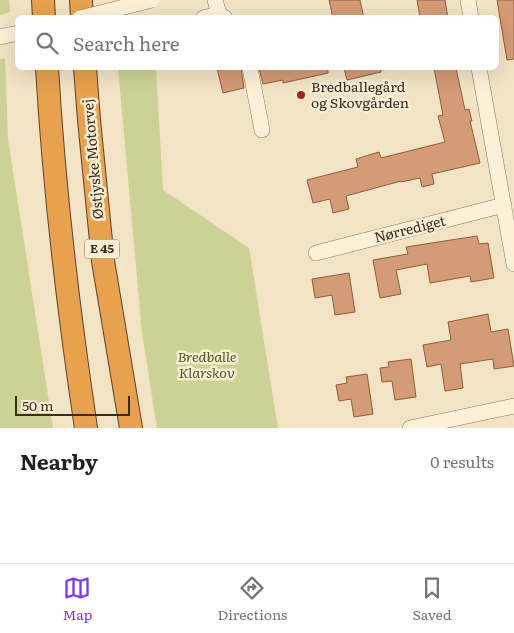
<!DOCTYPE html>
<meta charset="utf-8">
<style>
body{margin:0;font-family:Literata,serif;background:#f2f2f2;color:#202124}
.scale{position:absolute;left:15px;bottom:12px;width:115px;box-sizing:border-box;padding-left:5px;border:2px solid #3d2c1e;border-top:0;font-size:14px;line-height:18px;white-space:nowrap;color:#3d2c1e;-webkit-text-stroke:4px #f9edd4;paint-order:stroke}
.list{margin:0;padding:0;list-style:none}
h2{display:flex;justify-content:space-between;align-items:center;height:65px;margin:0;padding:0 20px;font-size:21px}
h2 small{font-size:16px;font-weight:400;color:#757577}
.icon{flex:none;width:28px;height:28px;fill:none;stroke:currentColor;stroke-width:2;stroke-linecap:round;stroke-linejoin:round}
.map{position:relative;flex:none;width:514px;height:428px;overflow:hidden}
.search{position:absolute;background:#fff;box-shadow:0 5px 20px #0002;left:15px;right:15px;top:15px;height:55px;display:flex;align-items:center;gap:12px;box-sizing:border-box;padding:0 18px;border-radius:8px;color:#757577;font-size:19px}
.sheet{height:135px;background:#fff}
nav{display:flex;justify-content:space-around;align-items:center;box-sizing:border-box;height:70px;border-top:1px solid #e0e0e0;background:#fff;font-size:14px;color:#757577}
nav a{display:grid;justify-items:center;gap:2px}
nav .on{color:#7c3aed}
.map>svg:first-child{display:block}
.green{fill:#ccd196}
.building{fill:#d39b76;stroke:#905c3c}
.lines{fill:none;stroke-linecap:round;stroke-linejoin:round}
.minor-casing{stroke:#8e7458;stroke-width:16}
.highway-casing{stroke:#5c422d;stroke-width:24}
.minor{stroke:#fcf0d8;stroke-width:15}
.highway{stroke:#e8a14e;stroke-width:22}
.minor-bridge-casing{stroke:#8e7458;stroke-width:16;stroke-linecap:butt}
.minor-bridge{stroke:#fcf0d8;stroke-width:15}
.poi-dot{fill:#a32326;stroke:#f9edd4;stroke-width:2}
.labels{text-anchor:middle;stroke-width:5;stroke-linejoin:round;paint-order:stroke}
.shield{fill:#f9edd4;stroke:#756655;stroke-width:1}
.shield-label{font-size:12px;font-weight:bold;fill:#3d2c1e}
.poi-label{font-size:14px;fill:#3d2c1e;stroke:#f9edd4;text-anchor:start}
.street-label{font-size:14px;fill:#3d2c1e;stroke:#f9edd4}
.park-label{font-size:14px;font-style:italic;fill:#4e5b22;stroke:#f9edd4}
</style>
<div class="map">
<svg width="514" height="428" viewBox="0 0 514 428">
<rect width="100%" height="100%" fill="#f2e3c4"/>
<g class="green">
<path d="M0 0H9L10 12 0 15Z"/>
<path d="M5 58 8 139 53 428H0V59Z"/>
<path d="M118 68H156L163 190 249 248 278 428H157L142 333Z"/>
</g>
<g class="building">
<path d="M329 0H360L364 18H333Z"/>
<path d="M417 0H445L448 18H420Z"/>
<path d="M497 0H514V59L507 60Z"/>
<path d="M217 68H241L244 88 223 93Z"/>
<path d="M259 68H328V73L283 83V80L263 84Z"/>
<path d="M344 68H380L381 72 347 80Z"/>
<path d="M434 68H456L465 110 469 109 472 121H470L480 163 432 174 434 184 422 187 420 178 401 182V181L346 196 349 209 333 213 330 199 313 203 307 180 358 167 356 159 379 152 381 158 445 142 438 116 443 115Z"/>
<path d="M477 236 479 244 488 243 494 278 471 282 470 276 430 283 427 264 396 270 401 294 380 298 373 260 408 254 406 247Z"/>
<path d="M349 273 355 312 335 315 332 295 315 298 312 279Z"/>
<path d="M488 314 491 332 508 329 514 366 494 369 493 359 460 364 463 388 445 391 441 364 427 367 423 345 451 340 448 322Z"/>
<path d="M411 359 416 397 395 400 392 381 382 382 380 368 389 367 388 362Z"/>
<path d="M367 374 373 414 354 417 351 399 339 401 336 385 347 383 346 377Z"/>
</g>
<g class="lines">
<defs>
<g id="minor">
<path d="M215 0 219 14 225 18"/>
<path d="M468 0 471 18"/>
<path d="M203 18 219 14"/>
<path d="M0 37 18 33"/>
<path d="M250 68 262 130"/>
<path d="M479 68 514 264"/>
<path d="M316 253 504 205"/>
<path d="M410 428 514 406"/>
</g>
<g id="highway">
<path d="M43 0 44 18"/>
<path d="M81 0 82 18"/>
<path d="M47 68C54 188 68 308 86 428"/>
<path d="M85 68 89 120 103 261 131 428"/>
</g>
</defs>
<use href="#minor" class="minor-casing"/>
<use href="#highway" class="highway-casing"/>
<use href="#minor" class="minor"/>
<use href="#highway" class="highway"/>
<defs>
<path id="minor-bridge" d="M80 18 152 0"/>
</defs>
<use href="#minor-bridge" class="minor-bridge-casing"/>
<use href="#minor-bridge" class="minor-bridge"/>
</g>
<circle class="poi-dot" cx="301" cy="95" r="5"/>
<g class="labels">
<rect class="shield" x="84.5" y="239.5" width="35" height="19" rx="4"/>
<g class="shield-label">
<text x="102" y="253">E 45</text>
</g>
<g class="poi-label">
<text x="311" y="92">Bredballegård<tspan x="311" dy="16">og Skovgården</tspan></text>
</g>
<g class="street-label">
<text transform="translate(93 159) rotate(-95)" y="5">Østjyske Motorvej</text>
<text transform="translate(410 229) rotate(-14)" y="5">Nørrediget</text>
</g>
<g class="park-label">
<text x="207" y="362">Bredballe<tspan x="207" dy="16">Klarskov</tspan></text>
</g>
</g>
</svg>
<div class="scale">50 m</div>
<div class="search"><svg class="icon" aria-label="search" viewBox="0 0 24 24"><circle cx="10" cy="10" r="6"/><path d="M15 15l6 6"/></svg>Search here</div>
</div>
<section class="sheet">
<h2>Nearby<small>0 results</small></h2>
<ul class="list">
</ul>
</section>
<nav>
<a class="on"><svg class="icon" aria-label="map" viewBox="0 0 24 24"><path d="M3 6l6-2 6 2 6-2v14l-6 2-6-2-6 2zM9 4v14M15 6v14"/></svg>Map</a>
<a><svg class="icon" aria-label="directions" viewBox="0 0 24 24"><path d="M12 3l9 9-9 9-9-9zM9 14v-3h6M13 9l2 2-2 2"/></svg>Directions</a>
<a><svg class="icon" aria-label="saved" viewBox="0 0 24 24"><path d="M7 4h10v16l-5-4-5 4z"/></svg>Saved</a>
</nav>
